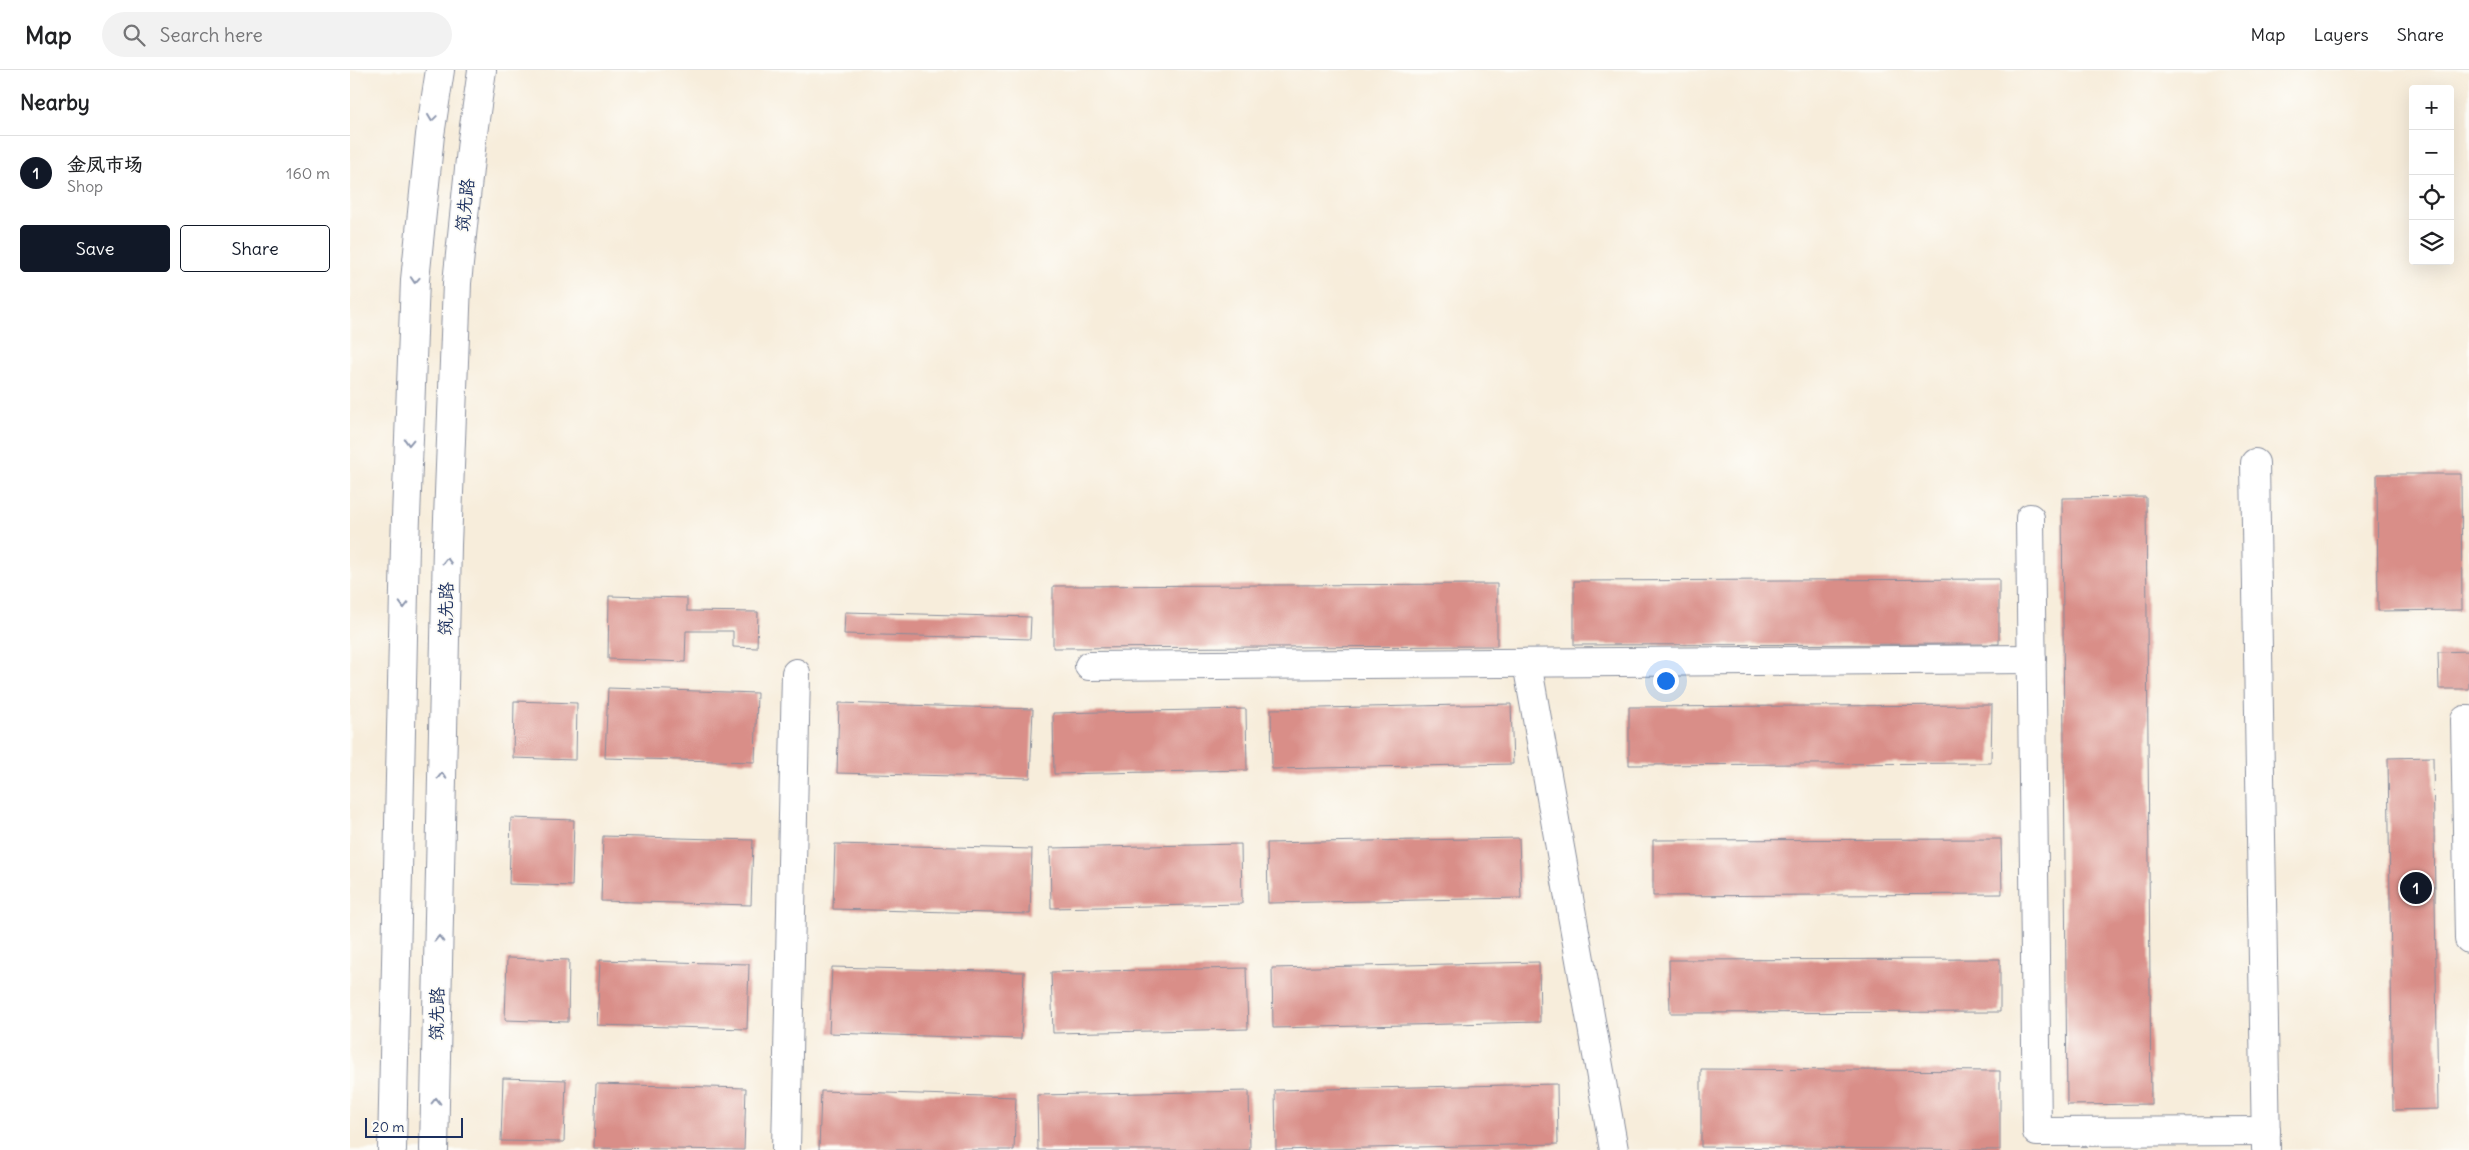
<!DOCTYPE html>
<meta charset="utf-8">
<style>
body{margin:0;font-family:Delius,"LXGW WenKai TC",sans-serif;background:#f2f2f2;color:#202124}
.controls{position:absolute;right:15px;top:15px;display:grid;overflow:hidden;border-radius:5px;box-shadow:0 5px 20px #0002}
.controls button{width:45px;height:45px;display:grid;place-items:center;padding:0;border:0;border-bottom:1px solid #e0e0e0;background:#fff;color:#202124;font:25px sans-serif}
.scale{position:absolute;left:15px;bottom:12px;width:98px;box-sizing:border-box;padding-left:5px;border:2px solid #1b2f5e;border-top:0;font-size:14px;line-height:18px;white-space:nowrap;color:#1b2f5e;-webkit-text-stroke:4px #fdfcf7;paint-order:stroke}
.you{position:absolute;left:1315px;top:610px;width:18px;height:18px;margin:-12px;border:4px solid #fff;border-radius:50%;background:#1a73e8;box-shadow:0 0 0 8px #1a73e833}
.badge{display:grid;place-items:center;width:32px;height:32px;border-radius:50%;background:#111827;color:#fff;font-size:16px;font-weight:700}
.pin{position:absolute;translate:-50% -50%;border:2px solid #fff;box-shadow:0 1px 5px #0006}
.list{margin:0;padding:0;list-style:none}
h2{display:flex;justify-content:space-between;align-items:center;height:65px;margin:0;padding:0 20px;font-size:21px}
h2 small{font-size:16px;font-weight:400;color:#757577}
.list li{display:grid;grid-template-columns:32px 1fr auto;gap:15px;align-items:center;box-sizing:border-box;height:75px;padding:0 20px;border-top:1px solid #e0e0e0}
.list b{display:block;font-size:19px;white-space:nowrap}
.list p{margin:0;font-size:16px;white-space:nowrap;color:#757577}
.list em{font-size:16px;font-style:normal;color:#757577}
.actions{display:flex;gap:10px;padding:15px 20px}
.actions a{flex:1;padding:11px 0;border:1px solid #111827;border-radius:5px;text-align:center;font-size:18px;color:#111827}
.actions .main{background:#111827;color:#fff}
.icon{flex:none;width:28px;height:28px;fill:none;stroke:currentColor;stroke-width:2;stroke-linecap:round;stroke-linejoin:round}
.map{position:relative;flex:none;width:2119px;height:1080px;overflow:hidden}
header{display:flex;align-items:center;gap:30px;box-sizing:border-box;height:70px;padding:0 25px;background:#fff;border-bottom:1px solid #e0e0e0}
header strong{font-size:24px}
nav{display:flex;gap:28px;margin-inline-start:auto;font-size:18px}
.search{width:350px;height:45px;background:#f2f2f2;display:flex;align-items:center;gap:12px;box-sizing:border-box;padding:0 18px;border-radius:28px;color:#757577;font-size:19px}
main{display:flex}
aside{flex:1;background:#fff}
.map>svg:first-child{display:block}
.building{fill:#d98e88}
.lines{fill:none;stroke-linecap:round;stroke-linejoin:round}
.minor-casing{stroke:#898e9c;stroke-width:30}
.minor{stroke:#fff;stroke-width:28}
.oneway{stroke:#8d97ae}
.labels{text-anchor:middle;stroke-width:4;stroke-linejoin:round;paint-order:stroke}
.street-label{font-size:18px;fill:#1b2f5e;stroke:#fdfcf7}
</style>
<header>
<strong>Map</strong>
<div class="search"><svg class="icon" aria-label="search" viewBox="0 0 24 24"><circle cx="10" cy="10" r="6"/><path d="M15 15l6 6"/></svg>Search here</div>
<nav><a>Map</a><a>Layers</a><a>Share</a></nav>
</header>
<main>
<aside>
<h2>Nearby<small></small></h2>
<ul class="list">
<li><span class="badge">1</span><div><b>金凤市场</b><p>Shop</p></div><em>160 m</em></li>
</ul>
<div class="actions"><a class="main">Save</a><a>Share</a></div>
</aside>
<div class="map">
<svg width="2119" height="1080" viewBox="0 0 2119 1080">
<rect width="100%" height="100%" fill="#fdfcf7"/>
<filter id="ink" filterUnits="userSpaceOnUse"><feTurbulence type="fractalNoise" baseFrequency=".02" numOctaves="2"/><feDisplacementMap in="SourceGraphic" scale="10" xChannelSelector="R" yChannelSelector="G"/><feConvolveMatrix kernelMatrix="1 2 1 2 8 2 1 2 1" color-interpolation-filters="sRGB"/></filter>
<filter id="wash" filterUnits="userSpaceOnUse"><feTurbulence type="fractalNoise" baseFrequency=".0096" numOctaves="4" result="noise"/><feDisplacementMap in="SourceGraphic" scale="20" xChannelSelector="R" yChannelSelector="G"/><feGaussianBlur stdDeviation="1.12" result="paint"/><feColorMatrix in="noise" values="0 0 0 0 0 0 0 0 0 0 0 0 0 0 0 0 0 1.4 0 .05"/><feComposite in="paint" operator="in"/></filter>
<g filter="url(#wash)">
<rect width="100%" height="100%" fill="#f7eddb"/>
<g id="blocks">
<g class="building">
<path d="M2027 404H2111L2112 540 2028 541Z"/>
<path d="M1796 427 1801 1034 1717 1035 1712 428Z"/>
<path d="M1649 509V574L1224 575V511Z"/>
<path d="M1147 514V576L703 578V516Z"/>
<path d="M259 526 337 528V541L408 542 407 578 383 577V561H336L335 592 258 589Z"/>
<path d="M495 542 681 547 680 569 494 564Z"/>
<path d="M2119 581V619H2089L2088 582Z"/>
<path d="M258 618 407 623 405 692 255 688Z"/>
<path d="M164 631 227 633 226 690 163 688Z"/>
<path d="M489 633 683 639 680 708 487 703Z"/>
<path d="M1161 634 1163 694 922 699 921 639Z"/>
<path d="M1642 635 1641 693 1279 695V637Z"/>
<path d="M896 639 897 700 704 704 703 643Z"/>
<path d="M2083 687 2088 1039 2043 1040 2038 688Z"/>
<path d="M161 748 224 750 222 816 159 814Z"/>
<path d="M253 766 403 770 401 835 251 831Z"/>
<path d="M1169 768 1171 828 918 833 917 773Z"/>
<path d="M1651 769 1652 824 1303 826V770Z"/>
<path d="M485 774 682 779 680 844 483 839Z"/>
<path d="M891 774 892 834 701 838 700 778Z"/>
<path d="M157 888 219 890 218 952 155 950Z"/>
<path d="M1650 889V942L1320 943 1319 890Z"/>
<path d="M250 890 399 894 397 959 247 955Z"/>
<path d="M1189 892 1190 952 923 958 922 898Z"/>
<path d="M482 897 674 902 671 969 479 963Z"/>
<path d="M896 898 898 959 703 963 701 902Z"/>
<path d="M1351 999 1650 1001V1080L1351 1077Z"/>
<path d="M153 1008 216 1010 214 1072 151 1071Z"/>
<path d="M246 1014 396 1018 394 1080 244 1078Z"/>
<path d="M1207 1014 1208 1074 926 1080 925 1020Z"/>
<path d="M471 1021 666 1027 664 1080H469Z"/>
<path d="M899 1021 900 1080H688L687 1025Z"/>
</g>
</g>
</g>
<g filter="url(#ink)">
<use href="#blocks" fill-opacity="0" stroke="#898e9c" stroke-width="1"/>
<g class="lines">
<defs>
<g id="minor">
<path d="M1905 393 1916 1079"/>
<path d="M1680 448 1687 1062 1916 1061"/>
<path d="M1177 593 1264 1080"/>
<path d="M739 596 1682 589"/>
<path d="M2119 650H2115L2119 869"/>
<path d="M42 1080 55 474 65 210 80 65 90 0"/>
<path d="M84 1080 97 475 107 213 122 70 132 0"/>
<path d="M436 1080 446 603"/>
</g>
</defs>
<use href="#minor" class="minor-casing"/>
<use href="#minor" class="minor"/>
</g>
<defs><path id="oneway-chevron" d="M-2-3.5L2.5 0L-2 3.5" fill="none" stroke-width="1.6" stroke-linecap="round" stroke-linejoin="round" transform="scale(1.25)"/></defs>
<g class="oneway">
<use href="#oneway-chevron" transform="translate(82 48) rotate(98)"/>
<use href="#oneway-chevron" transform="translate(65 210) rotate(94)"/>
<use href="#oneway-chevron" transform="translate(59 372) rotate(92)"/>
<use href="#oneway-chevron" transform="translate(97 491) rotate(-89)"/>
<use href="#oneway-chevron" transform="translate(54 535) rotate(91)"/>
<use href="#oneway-chevron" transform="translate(92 706) rotate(-89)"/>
<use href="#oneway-chevron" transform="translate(89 869) rotate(-89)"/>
<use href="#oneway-chevron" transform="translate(86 1031) rotate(-89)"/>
</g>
</g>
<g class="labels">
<g class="street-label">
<text transform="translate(115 135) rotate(-84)" y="6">筑先路</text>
<text transform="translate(96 539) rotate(-89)" y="6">筑先路</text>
<text transform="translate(87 944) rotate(-89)" y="6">筑先路</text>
</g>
</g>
</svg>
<div class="controls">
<button>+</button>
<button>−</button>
<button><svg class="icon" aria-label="locate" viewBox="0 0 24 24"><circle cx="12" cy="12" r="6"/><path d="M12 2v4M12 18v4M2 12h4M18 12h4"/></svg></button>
<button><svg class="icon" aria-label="layers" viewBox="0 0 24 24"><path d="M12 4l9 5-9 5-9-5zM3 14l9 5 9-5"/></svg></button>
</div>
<div class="scale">20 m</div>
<div class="you"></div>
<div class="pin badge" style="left:2066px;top:818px">1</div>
</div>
</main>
